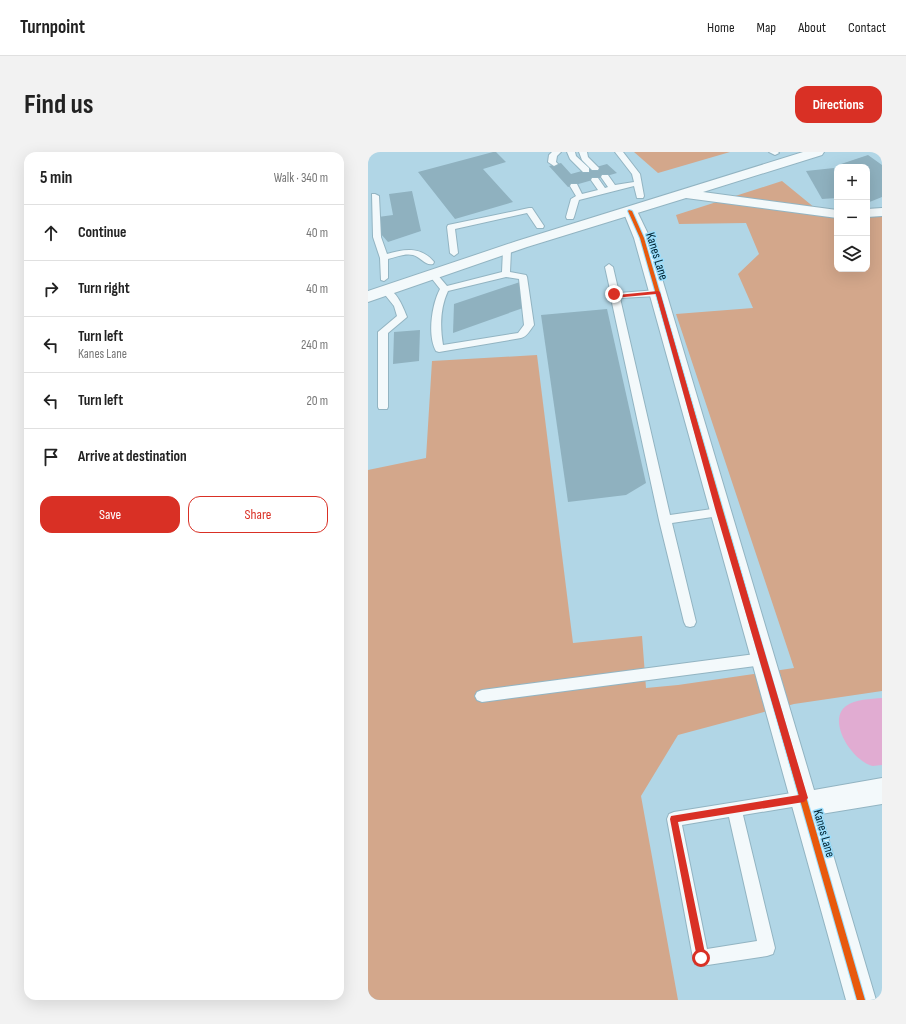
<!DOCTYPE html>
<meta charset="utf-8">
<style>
body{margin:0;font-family:"Sofia Sans Condensed",sans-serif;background:#f2f2f2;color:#222}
.controls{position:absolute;right:12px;top:12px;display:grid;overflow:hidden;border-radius:8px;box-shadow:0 4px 16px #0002}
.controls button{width:36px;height:36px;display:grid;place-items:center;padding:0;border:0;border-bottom:1px solid #e0e0e0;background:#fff;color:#222;font:20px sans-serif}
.stop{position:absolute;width:12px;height:12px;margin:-9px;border:3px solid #d93025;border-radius:50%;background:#fff}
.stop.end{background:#d93025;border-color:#fff;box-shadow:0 1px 4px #0008}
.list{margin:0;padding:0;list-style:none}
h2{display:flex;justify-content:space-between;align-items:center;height:52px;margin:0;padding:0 16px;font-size:17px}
h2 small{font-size:13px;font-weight:400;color:#767676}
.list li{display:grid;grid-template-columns:26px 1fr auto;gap:12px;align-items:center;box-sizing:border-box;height:56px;padding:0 16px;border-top:1px solid #e0e0e0}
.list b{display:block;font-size:15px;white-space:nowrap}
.list p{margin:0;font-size:13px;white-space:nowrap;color:#767676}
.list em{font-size:13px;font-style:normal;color:#767676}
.actions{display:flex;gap:8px;padding:12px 16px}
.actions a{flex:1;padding:9px 0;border:1px solid #d93025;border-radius:12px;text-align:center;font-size:14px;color:#d93025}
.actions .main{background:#d93025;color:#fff}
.icon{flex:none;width:22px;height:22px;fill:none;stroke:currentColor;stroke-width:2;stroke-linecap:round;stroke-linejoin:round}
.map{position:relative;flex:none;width:514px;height:848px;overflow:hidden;border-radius:12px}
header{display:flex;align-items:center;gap:24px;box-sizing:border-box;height:56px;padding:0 20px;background:#fff;border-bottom:1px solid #e0e0e0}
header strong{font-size:19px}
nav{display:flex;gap:22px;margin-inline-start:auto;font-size:14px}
.intro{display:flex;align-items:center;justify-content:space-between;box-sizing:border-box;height:96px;padding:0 24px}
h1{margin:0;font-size:28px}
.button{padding:10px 18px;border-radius:12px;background:#d93025;color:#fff;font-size:14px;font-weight:700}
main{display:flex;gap:24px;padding:0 24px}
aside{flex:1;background:#fff;border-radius:12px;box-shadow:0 4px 16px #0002}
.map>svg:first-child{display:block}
.forest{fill:#d3a78b}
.water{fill:#e1acd2}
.building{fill:#8fb1bf}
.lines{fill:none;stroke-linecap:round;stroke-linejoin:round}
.lane-casing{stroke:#92b4c2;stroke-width:2}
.street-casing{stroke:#92b4c2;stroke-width:2}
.highway-casing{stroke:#92b4c2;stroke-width:2}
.lane{fill:#f3f9fb;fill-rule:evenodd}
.street{fill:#f3f9fb;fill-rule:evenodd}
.highway{fill:#f3f9fb;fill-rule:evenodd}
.cycleway-casing{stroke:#9bdefc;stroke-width:2}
.cycleway{fill:#e8590c;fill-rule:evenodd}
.route{fill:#d93025}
.labels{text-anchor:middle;stroke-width:3;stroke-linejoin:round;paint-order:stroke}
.street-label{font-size:13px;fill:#002432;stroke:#9bdefc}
</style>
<header>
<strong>Turnpoint</strong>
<nav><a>Home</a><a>Map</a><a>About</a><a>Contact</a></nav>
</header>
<div class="intro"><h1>Find us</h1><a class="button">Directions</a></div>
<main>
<aside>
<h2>5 min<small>Walk · 340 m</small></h2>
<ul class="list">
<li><svg class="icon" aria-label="ahead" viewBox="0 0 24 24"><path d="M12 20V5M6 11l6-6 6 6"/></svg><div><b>Continue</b></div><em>40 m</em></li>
<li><svg class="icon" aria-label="right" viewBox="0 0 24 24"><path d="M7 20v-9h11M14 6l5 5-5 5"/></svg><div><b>Turn right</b></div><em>40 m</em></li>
<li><svg class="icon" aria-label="left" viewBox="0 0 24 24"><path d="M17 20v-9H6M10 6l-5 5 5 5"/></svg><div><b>Turn left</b><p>Kanes Lane</p></div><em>240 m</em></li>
<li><svg class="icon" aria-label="left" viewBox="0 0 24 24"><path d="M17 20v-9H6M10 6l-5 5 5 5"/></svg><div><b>Turn left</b></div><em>20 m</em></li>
<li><svg class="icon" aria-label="arrive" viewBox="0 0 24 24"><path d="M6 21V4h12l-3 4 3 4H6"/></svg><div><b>Arrive at destination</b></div></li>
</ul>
<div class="actions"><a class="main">Save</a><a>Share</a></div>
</aside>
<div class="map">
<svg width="514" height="848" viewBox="0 0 514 848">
<rect width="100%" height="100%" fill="#b1d6e6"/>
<g class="forest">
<path d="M266 0H362L290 21Z"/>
<path d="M414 29 447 56 469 58V117H499V61L514 60V539L426 552 310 583 273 644 310 848H0V318L58 306 64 209 169 203 205 491 274 484 278 536 310 533 426 516 308 162 385 156 370 122 391 102 378 71 311 72 308 63Z"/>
</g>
<path class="water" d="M514 546V613C511 613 507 614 505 614 485 610 458 569 478 554 487 547 503 547 514 546Z"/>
<g class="building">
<path d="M125 0H128L138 10 115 17 145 50 87 67 50 20Z"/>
<path d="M500 3 514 13V45L499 51V15H474L473 12Z"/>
<path d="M193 11 203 22 239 12 249 21 200 35 181 14Z"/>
<path d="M466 16 469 21V46L454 47 438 19Z"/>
<path d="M44 39 53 79 20 90 12 81 10 65 25 63 21 42Z"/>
<path d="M152 130 155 156 85 181 86 152Z"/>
<path d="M239 157 278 331 258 343 200 350 173 163Z"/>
<path d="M52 178 51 209 25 212 26 180Z"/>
</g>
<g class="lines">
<defs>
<g id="lane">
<path d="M184 0H193L189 4 188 10 190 12 186 14 180 10 181 3Z"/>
<path d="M199 0H207L208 4 221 16V20H215L202 7Z"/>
<path d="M211 0H219L220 5 231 16 230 18H224L214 8Z"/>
<path d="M247 0H255L272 22 276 44 275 46H269L266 34 211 48 206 65 205 67H199L198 65 203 47 208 44 202 34 203 32H209L214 42 230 38 223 28 224 26H230L237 36 240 35 233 25 234 23H240L247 33 266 30 264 22Z"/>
<path d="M401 0H410L411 1 407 3Z"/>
<path d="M4 42H7L11 44 13 85 19 102C36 97 53 94 66 110L65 112C57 114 53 105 45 103 37 101 28 105 20 107V126L16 129 13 128 12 106 5 85Z"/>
<path d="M161 56H164L176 74 175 76H169L159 61 87 77 90 101 86 104 82 101 79 75 80 73Z"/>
<path d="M139 95 143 98 142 120 158 123 159 125 166 173C162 178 159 185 153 186L71 200 68 199C59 183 64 152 72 137L61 123 65 120 68 121 79 134 134 120 135 98ZM138 125 151 127 156 173 150 181 75 193C72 175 72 156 80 139Z"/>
<path d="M241 112 245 115 251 141 289 138 293 141 289 144 252 146 302 363 351 356 355 357 357 360 355 363 351 364 304 371 328 470 326 474 322 475 318 474 316 470 291 368 243 146 242 144 243 142 237 115Z"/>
<path d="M18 136C29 139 35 155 39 165L20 181V255L19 257H11L10 255V180L29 164 26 154 14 139Z"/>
<path d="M395 501 400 503 401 507 400 511 395 513 114 550 109 548 107 544 109 540 114 538Z"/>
<path d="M436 639 441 641 443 646 441 651 436 653 375 663 407 796 405 802 399 804 333 814 327 812 325 806 299 667 301 662 306 660ZM361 665 389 789 339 797 314 673Z"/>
</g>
<path id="street" d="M262 55 267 56 269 59 282 86 446 638 514 626V652L453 662 508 848H478L266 86 255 59 257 56Z"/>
<g id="highway">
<path d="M435 0H456L454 3 335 40 469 58V66L318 46 159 95 0 150V139L149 89Z"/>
<path d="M514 56V64L499 65V57Z"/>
</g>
</defs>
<use href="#lane" class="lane-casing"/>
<use href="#street" class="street-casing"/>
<use href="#highway" class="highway-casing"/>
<use href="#lane" class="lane"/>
<use href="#street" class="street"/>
<use href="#highway" class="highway"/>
<defs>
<path id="cycleway" d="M261 58 264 59 276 86 497 848H489L272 86 260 59Z"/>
</defs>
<use href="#cycleway" class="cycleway-casing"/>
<use href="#cycleway" class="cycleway"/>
</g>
<path class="route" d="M290 139 292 140 355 360 440 646 436 650 310 670 338 806 336 809 333 811 330 809 329 806 302 667 303 664 431 643 348 360 288 142 246 146 244 144V142L246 140 249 143Z"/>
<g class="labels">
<g class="street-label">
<text transform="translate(290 104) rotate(73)" y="5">Kanes Lane</text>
<text transform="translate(457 681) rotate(74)" y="5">Kanes Lane</text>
</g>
</g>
</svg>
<div class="controls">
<button>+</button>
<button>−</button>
<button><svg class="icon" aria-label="layers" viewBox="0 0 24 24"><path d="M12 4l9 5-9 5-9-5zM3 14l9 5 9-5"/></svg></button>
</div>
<div class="stop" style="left:333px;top:806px"></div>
<div class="stop end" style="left:246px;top:142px"></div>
</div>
</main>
